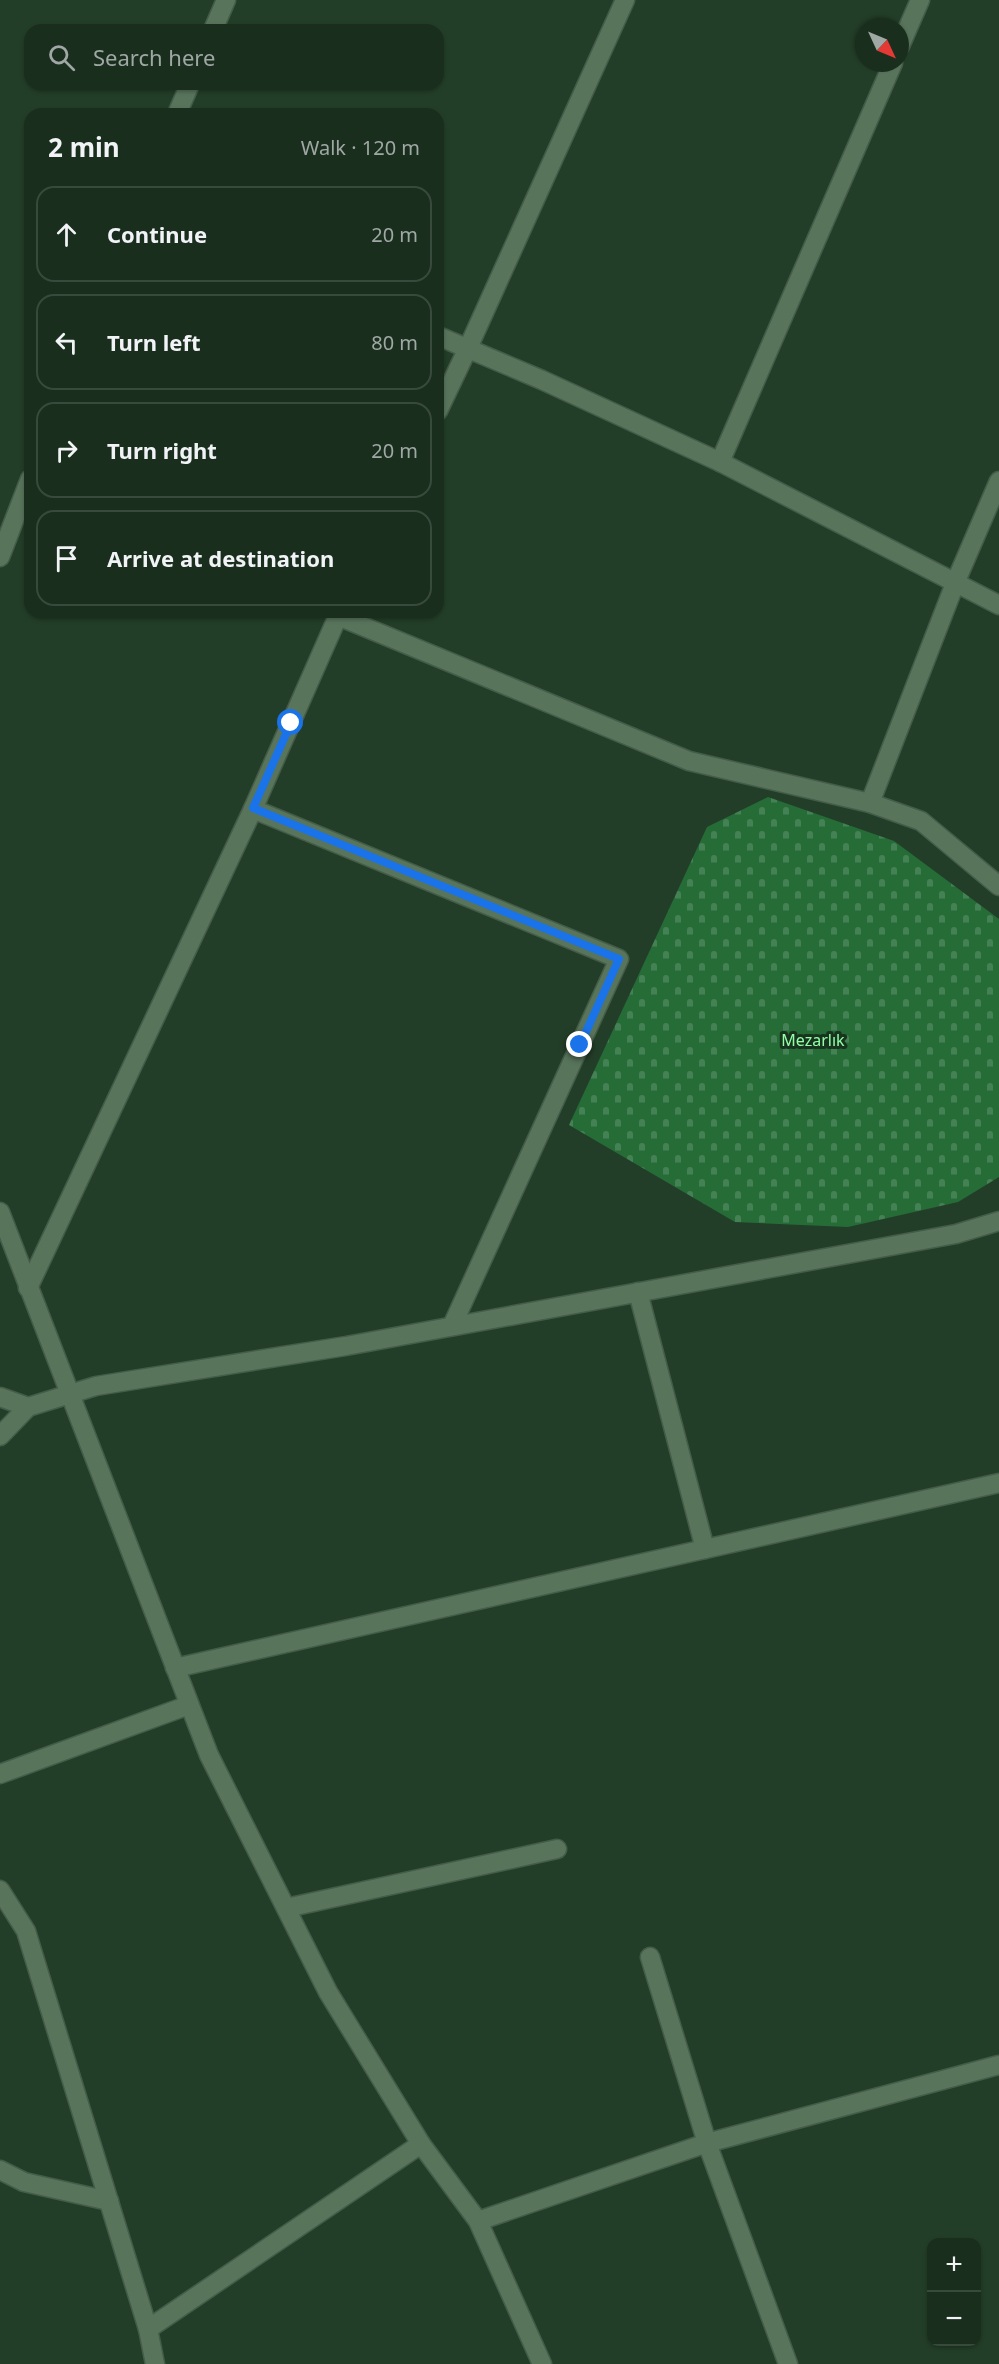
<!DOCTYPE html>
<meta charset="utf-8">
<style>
body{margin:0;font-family:"Noto Sans",sans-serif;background:#233627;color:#f1f3f6}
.controls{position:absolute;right:18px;bottom:18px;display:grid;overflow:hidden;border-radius:12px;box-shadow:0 2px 4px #0004}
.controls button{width:54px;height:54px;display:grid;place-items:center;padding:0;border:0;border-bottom:2px solid #384a3c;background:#1a2e1e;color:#f1f3f6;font:30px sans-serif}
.compass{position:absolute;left:855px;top:18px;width:54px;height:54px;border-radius:50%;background:#1a2e1e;box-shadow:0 2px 4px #0004;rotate:134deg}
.stop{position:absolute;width:18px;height:18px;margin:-14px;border:4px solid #1a73e8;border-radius:50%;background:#fff}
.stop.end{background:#1a73e8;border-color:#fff;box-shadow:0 2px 6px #0008}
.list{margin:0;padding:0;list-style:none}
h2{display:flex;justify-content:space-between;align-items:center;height:78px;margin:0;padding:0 24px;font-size:26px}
h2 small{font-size:20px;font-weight:400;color:#9fa8a4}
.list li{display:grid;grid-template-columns:39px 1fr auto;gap:18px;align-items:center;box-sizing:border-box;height:96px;margin:0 12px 12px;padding:0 12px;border:2px solid #384a3c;border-radius:18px}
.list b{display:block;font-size:22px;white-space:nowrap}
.list em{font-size:20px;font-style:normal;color:#9fa8a4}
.icon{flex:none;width:33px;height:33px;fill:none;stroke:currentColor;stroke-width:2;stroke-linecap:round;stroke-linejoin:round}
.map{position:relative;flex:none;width:999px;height:2364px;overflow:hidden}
.search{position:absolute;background:#1a2e1e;box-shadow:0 2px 4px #0004;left:24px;top:24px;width:420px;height:66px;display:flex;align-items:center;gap:15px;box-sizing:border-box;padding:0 21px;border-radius:18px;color:#9fa8a4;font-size:22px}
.panel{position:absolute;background:#1a2e1e;box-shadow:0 2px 4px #0004;left:24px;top:108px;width:420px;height:510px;border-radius:18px}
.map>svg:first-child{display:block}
.cemetery{fill:url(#cemetery-stones)}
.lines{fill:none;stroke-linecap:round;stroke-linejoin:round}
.service-casing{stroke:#445c49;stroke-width:21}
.minor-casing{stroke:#445c49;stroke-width:21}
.service{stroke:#58755c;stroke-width:18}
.minor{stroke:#58755c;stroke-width:18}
.route{stroke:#1a73e8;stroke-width:8}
.labels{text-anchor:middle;stroke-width:6;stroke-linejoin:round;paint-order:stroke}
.park-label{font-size:16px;fill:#91ffa7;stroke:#19341e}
</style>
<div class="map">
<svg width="999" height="2364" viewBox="0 0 999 2364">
<defs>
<pattern id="cemetery-stones" width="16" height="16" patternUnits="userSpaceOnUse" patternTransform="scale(1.5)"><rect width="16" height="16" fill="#256c37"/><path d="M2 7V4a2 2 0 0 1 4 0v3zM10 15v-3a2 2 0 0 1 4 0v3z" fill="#448154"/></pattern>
</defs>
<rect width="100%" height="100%" fill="#233e28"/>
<path class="cemetery" d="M768 797 894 841 999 919V1177L958 1202 848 1227 735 1222 569 1125 707 827Z"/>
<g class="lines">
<defs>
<g id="service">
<path d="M286 1908 557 1849"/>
<path d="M650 1957 707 2143"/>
</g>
<g id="minor">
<path d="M213 30 226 0"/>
<path d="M900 46 920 0"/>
<path d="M177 114 190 84"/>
<path d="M438 336 542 380 720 462 999 605"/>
<path d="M438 411 468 348 625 0"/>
<path d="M720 462 893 63"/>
<path d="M0 557 30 479"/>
<path d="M340 612 338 616 689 761 870 803 921 821 999 886"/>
<path d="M870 803 956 581 999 481"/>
<path d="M253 809 619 959 452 1326"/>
<path d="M0 1212 209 1755 328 1992 421 2144 478 2221 542 2364"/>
<path d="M28 1288 253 809 338 616"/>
<path d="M638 1292 705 1549"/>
<path d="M0 1397 28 1407"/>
<path d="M0 1436 28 1407 96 1386 346 1346 956 1234 999 1221"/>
<path d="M175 1668 999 1483"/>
<path d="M0 1774 189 1705"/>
<path d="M0 1890 26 1931 148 2329 155 2364"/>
<path d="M707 2143 788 2364"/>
<path d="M0 2170 24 2182 109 2201"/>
<path d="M478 2221 707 2143 999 2065"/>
<path d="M148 2329 421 2144"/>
</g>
</defs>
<use href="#service" class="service-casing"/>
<use href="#minor" class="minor-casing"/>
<use href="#service" class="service"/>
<use href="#minor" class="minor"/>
</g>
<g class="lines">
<path class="route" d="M291 723 253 808 619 959 580 1045"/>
</g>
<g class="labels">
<g class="park-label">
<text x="813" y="1046">Mezarlık</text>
</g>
</g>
</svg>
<div class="controls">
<button>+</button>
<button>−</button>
</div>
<svg class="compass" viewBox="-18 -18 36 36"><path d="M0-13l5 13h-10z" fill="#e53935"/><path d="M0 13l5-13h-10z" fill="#9fa8a4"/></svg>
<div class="stop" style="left:291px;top:723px"></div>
<div class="stop end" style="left:580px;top:1045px"></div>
<div class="search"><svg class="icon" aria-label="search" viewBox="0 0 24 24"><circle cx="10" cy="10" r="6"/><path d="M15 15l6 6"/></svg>Search here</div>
<section class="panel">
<h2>2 min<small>Walk · 120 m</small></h2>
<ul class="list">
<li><svg class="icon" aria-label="ahead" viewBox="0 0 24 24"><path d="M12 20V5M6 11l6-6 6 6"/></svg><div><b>Continue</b></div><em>20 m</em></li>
<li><svg class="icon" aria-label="left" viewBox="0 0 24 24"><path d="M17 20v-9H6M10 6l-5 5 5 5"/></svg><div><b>Turn left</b></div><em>80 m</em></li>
<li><svg class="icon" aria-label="right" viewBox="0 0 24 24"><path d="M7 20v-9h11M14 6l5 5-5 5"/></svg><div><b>Turn right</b></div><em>20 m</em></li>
<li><svg class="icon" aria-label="arrive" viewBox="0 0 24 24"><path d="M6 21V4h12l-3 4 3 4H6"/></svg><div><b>Arrive at destination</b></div></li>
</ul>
</section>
</div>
